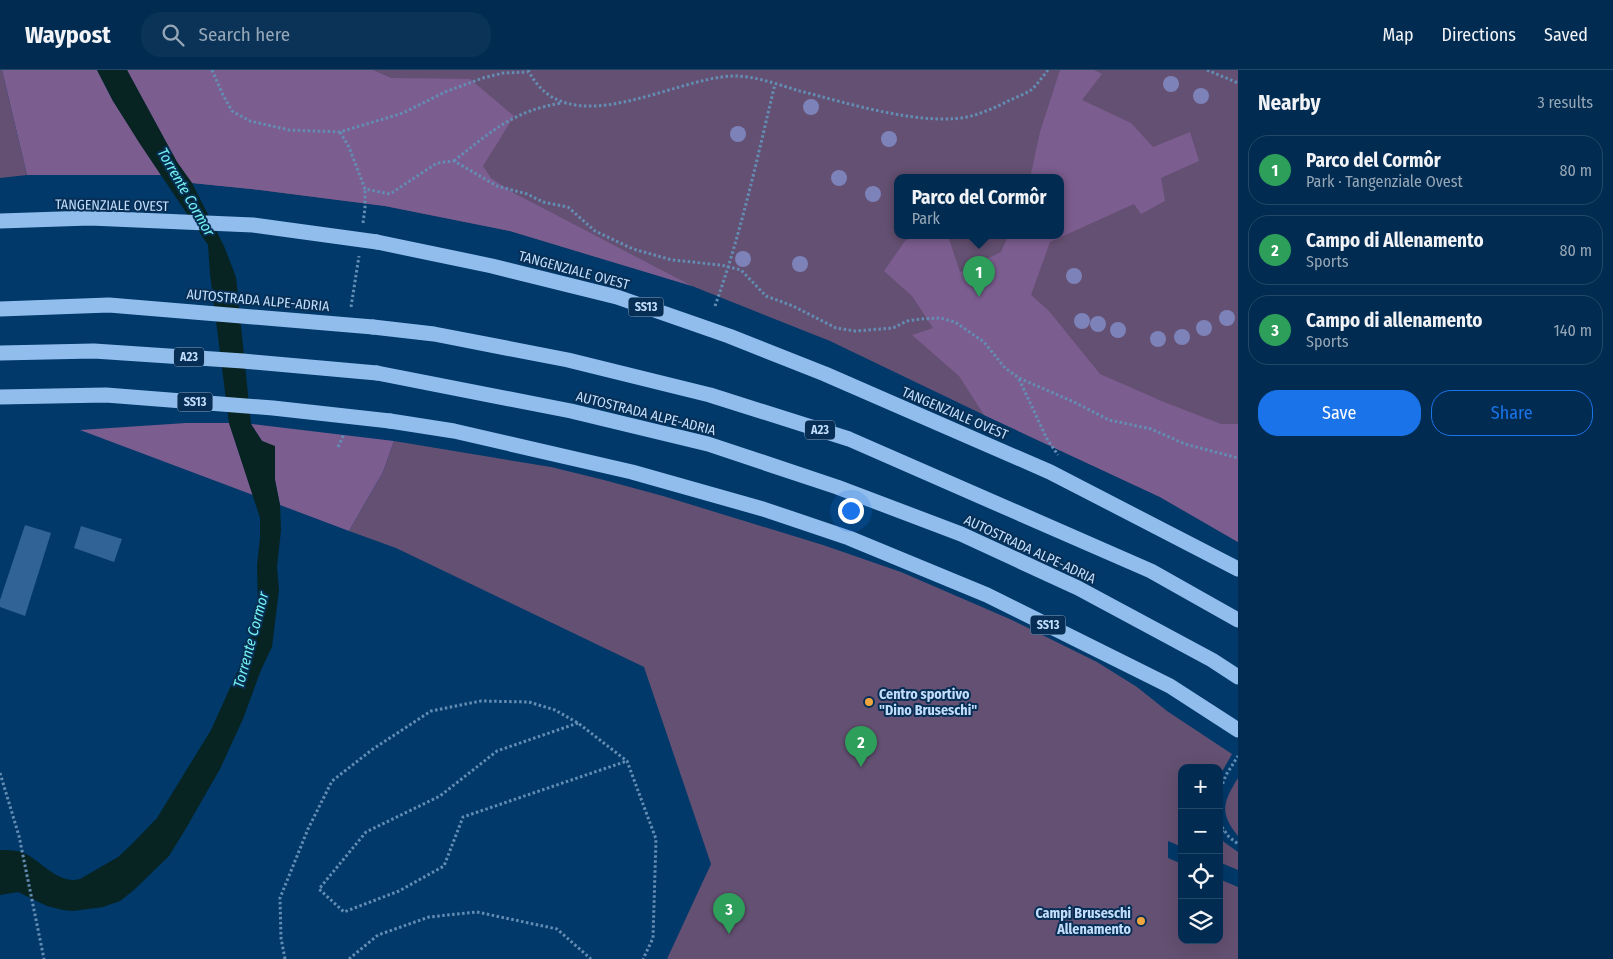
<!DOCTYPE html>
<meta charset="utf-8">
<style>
body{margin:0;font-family:"Fira Sans Condensed",sans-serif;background:#0b3357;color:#f1f3f6}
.controls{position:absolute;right:15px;bottom:15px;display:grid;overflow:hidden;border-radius:10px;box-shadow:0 5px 20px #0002}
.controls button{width:45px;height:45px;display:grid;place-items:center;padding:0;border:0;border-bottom:1px solid #234767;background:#012b50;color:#f1f3f6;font:25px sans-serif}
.you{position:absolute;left:850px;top:440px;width:18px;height:18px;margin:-12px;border:4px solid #fff;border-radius:50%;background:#1a73e8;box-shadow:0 0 0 8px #1a73e833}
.badge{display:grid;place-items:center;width:32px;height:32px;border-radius:50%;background:#1a73e8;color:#fff;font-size:16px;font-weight:700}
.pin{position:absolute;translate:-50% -41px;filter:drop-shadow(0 1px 2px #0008)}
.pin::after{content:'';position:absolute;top:26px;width:18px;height:15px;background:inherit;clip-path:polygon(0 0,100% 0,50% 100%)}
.popup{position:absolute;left:894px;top:104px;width:170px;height:65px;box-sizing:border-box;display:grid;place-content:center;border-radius:10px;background:#012b50;filter:drop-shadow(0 1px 4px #0005);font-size:16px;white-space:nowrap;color:#96a7b7}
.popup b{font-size:19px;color:#f1f3f6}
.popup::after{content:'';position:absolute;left:50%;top:100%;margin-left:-10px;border:10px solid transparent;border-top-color:#012b50}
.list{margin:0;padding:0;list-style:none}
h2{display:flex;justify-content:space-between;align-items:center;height:65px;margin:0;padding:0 20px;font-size:21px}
h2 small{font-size:16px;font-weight:400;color:#96a7b7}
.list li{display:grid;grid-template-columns:32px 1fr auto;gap:15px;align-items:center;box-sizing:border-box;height:70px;margin:0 10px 10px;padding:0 10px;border:1px solid #234767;border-radius:20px}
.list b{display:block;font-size:19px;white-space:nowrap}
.list p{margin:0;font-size:16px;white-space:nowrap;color:#96a7b7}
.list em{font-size:16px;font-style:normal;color:#96a7b7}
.actions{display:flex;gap:10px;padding:15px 20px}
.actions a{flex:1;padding:11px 0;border:1px solid #1a73e8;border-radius:20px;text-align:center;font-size:18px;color:#1a73e8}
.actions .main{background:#1a73e8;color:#fff}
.icon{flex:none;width:28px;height:28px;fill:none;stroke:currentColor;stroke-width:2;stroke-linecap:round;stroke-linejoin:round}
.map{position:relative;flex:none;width:1238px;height:889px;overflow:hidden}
header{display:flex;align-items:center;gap:30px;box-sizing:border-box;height:70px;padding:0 25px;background:#012b50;border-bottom:1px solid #234767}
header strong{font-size:24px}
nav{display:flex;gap:28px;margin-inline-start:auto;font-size:18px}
.search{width:350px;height:45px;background:#0b3357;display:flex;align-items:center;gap:12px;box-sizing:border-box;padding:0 18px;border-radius:20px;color:#96a7b7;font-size:19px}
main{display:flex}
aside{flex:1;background:#012b50}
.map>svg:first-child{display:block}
.green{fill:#645072;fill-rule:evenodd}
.forest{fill:#7b5d8f}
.water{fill:#072422}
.building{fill:#316397}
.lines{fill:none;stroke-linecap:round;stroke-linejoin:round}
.path{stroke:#648db4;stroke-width:3;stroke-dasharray:2.5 2.5;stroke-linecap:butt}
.highway{stroke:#91bded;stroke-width:15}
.highway-bridge{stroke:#91bded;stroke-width:15}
.tree{fill:#7d82b9}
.poi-dot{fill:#f0a63f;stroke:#072f55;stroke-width:2}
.labels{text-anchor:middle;stroke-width:4;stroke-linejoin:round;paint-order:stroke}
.shield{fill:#072f55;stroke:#8baaca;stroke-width:1}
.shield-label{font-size:12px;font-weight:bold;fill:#c3defc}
.street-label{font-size:14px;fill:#c3defc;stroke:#072f55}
.poi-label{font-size:14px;font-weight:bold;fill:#c3defc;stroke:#072f55;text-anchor:start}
.water-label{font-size:15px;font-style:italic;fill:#74f3ee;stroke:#072f55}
</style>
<header>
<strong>Waypost</strong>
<div class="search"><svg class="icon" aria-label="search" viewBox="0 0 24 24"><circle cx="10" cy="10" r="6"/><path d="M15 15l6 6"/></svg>Search here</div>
<nav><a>Map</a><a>Directions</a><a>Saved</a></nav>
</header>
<main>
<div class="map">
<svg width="1238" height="889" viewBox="0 0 1238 889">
<rect width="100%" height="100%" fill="#01396a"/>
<g class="green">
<path d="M0 0H2L27 105 0 108Z"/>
<path d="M127 0H1238V472L1160 427 984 345 830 271 692 216 510 161 385 136 260 120 192 113 177 92ZM898 108H1060V166H898Z"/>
<path d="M394 371 551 397 604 410 663 426 823 475 901 502 1012 550 1097 592 1137 617 1167 641 1232 684 1219 707V698H1182V777L1168 771V788L1182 794V870H1219V809L1238 817V889H667L711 794 644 597 396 478 349 461 383 402Z"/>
<path d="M1238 708V766C1219 743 1223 732 1238 708Z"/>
<path d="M1219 765 1224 772 1238 782V800L1219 792Z"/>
</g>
<g class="forest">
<path d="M2 0H97L113 31 161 105H27Z"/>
<path d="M127 0H373L391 8 470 9 514 46 483 96 491 108 512 122 692 216 510 161 385 136 260 120 192 113 177 92Z"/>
<path d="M1060 0H1094L1102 4 1082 30 1131 53 1153 77 1190 62 1199 91 1161 108 1165 131 1141 144 1134 134 1050 172 1031 225 1049 241 1100 304 1164 332 1221 354H1238V472L1160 427 984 345 959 306 912 265 933 258 912 226 884 201 905 171 914 166H948L960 202 1001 182 1008 166H1060V108H1030L1040 62Z"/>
<path d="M186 353H229L253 425 80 360Z"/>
<path d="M251 354 394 371 383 402 349 461 280 435 275 410V377L262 371Z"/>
</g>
<path class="water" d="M97 0H127L177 92 192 113 224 176 236 207 251 354 262 371 275 376V410L280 435 281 460 277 497 279 520 272 577 261 600 243 649 220 699 185 760 169 786 134 820 120 831 103 837 73 841 63 840 47 836 18 822 0 825V780C7 780 18 780 24 783 42 791 58 815 80 809L118 787 131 775 157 748 211 660 239 598 253 560 258 538 257 495 260 468V448L229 353 210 204 208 175 140 74 113 31Z"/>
<g class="building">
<path d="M25 455 51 463 25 546 0 537V530Z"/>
<path d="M81 456 122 469 114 492 74 478Z"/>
</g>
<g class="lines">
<g class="path">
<path d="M212 0 223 25 232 41 250 51 289 60 340 62 403 43 445 22 483 8 503 3 528 2"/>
<path d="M528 0C567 77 673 7 734 6 756 6 779 15 800 21 847 33 929 59 975 45 987 41 999 36 1010 30 1017 27 1025 24 1031 20 1037 15 1043 6 1048 0"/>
<path d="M1207 0 1238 13"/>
<path d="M340 62 349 77 365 119 390 124 437 93 454 91 497 116 527 124 543 132 568 137 595 161 633 179 672 190 721 195 741 200 766 226 793 236 836 258 855 261 893 258 907 251 921 249 940 248 955 252 984 272 1005 298 1019 308 1076 333 1109 350 1151 359 1185 374 1238 388"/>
<path d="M454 91C490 62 515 40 562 33"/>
<path d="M363 153 365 138V119"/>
<path d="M715 236C741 164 757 89 775 14"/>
<path d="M351 237 359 186"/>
<path d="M1019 309 1047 369 1058 385"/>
<path d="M338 377 344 364"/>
<path d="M578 653 497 681 440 726 366 762 319 819 344 842 399 821 444 796 463 747 627 691"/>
<path d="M0 703 19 766 44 889"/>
<path d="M1219 723 1226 705 1238 686"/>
<path d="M1219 753 1229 767 1238 774"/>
<path d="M1219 766 1223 760"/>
<path d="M285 889 281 868 280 828 308 759 332 711 373 679 431 641 481 631 529 632 555 640 578 653 627 691 656 769 653 868 643 889"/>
<path d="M349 889 378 865 429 847 477 842 557 859 591 889"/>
</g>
<g class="highway">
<path d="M377 172 492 196 617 227 729 266 825 304 1050 402 1238 499"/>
<path d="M373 257 434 264 568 290 710 325 849 369 1151 501 1238 550"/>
<path d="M377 303 571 341 708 374 837 417 961 464 1078 518 1212 590 1238 607"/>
<path d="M390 351 454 361 632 402 763 439 849 468 987 525 1170 616 1238 660"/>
</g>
<g class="highway-bridge">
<path d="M0 151 90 148 253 155 377 172"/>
<path d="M0 239 109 235 373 257"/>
<path d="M0 283 94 281 243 291 377 303"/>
<path d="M0 327 106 325 273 338 390 351"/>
</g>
</g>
<g class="tree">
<circle cx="1171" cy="14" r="8"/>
<circle cx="1201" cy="26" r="8"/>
<circle cx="811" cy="37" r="8"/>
<circle cx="738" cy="64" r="8"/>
<circle cx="889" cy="69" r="8"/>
<circle cx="839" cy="108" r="8"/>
<circle cx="873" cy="124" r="8"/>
<circle cx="743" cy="189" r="8"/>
<circle cx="800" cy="194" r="8"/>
<circle cx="1074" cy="206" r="8"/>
<circle cx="1227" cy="248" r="8"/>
<circle cx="1082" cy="251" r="8"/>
<circle cx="1098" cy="254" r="8"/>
<circle cx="1204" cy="258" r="8"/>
<circle cx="1118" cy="260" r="8"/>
<circle cx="1182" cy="267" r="8"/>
<circle cx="1158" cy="269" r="8"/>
</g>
<g class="poi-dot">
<circle cx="869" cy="632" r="5"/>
<circle cx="1141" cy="851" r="5"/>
</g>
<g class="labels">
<g class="shield">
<rect x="628.5" y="227.5" width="35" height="19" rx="4"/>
<rect x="174" y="277.5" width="30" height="19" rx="4"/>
<rect x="177.5" y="322.5" width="35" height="19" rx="4"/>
<rect x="805" y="350.5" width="30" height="19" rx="4"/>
<rect x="1030.5" y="545.5" width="35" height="19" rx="4"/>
</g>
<g class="shield-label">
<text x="646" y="241">SS13</text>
<text x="189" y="291">A23</text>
<text x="195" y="336">SS13</text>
<text x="820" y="364">A23</text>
<text x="1048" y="559">SS13</text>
</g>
<g class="street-label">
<text transform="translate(112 135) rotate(1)" y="5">TANGENZIALE OVEST</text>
<text transform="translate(574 200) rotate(15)" y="5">TANGENZIALE OVEST</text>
<text transform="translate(258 230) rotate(5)" y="5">AUTOSTRADA ALPE-ADRIA</text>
<text transform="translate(646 343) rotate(14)" y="5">AUTOSTRADA ALPE-ADRIA</text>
<text transform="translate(955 343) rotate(23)" y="5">TANGENZIALE OVEST</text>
<text transform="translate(1030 479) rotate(25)" y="5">AUTOSTRADA ALPE-ADRIA</text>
</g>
<g class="poi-label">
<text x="879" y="629">Centro sportivo<tspan x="879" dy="16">"Dino Bruseschi"</tspan></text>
<text x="1131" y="848" text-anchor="end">Campi Bruseschi<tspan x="1131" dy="16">Allenamento</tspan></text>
</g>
<g class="water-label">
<text transform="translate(186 122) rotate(60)" y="5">Torrente Cormor</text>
<text transform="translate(251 570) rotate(-75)" y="5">Torrente Cormor</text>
</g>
</g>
</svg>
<div class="controls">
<button>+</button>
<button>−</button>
<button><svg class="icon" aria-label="locate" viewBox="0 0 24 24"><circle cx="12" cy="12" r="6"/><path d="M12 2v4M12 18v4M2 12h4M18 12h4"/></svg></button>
<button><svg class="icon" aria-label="layers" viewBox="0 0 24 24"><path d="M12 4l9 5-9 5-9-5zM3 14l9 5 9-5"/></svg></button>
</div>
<div class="you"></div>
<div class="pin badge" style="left:979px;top:227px;background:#2e9e5b">1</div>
<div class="popup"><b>Parco del Cormôr</b>Park</div>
<div class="pin badge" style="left:861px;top:697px;background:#2e9e5b">2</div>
<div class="pin badge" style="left:729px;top:864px;background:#2e9e5b">3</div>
</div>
<aside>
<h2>Nearby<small>3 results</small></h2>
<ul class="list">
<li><span class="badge" style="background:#2e9e5b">1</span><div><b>Parco del Cormôr</b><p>Park · Tangenziale Ovest</p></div><em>80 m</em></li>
<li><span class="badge" style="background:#2e9e5b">2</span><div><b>Campo di Allenamento</b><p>Sports</p></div><em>80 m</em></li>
<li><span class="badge" style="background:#2e9e5b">3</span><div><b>Campo di allenamento</b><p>Sports</p></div><em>140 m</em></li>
</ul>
<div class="actions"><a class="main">Save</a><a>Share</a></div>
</aside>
</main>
